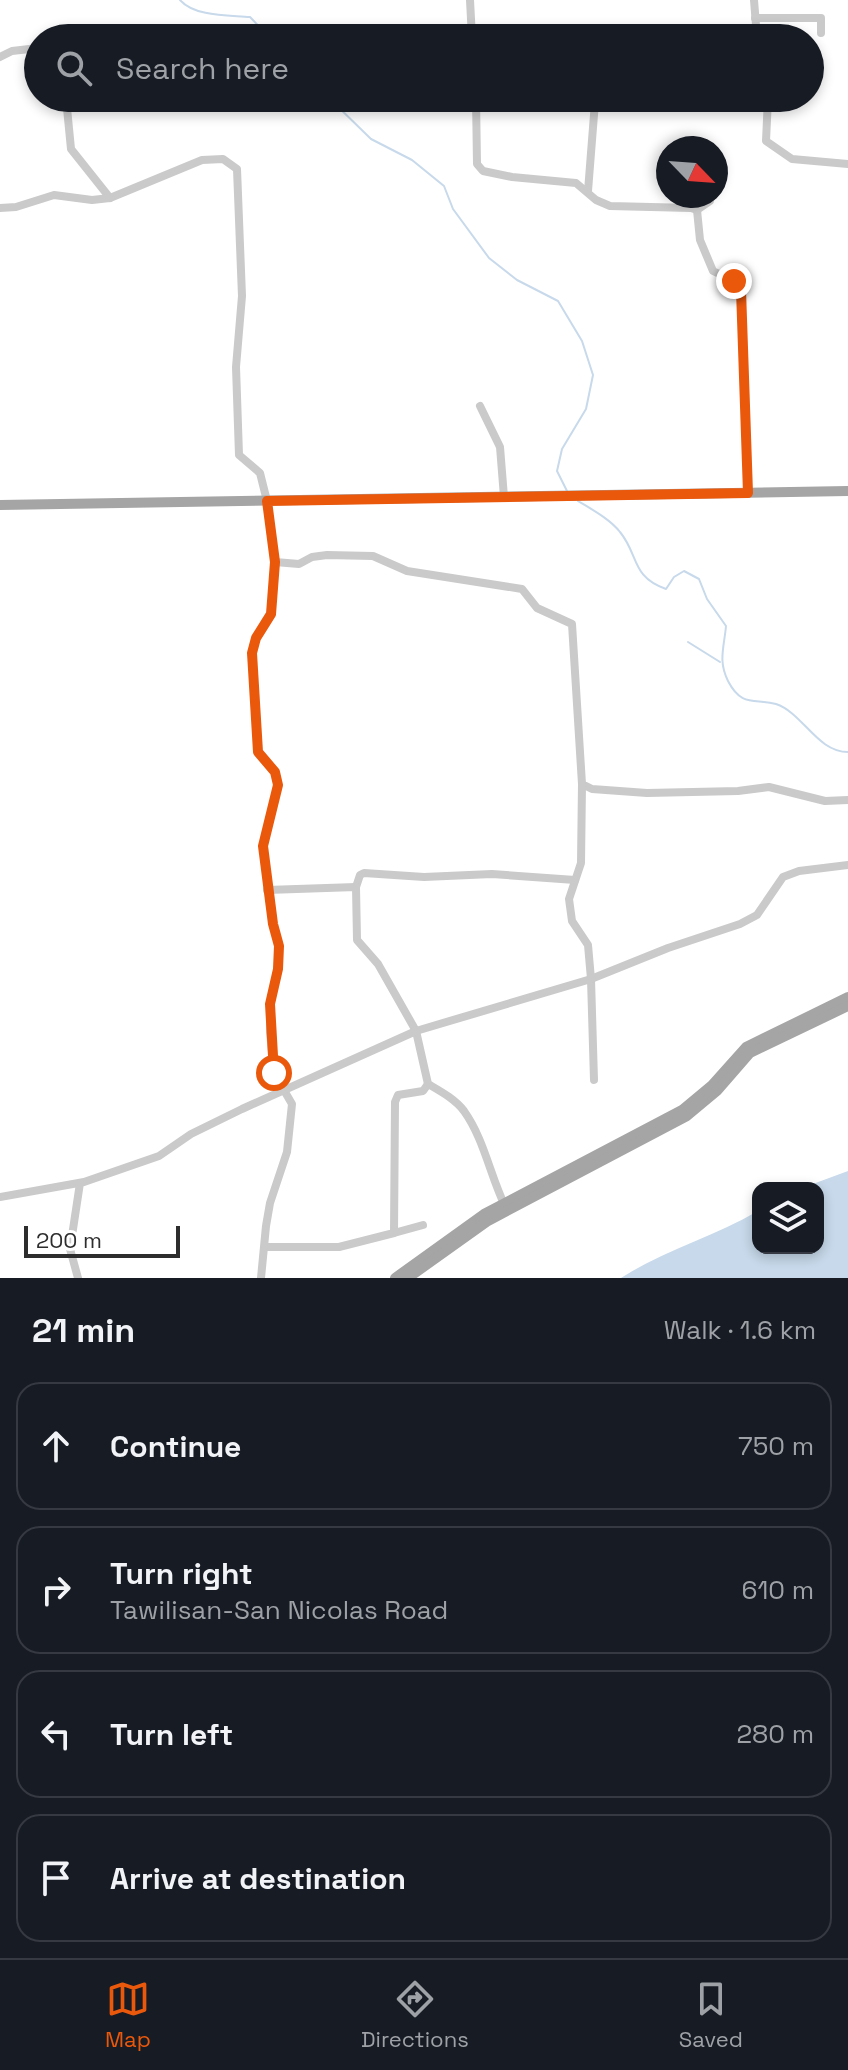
<!DOCTYPE html>
<meta charset="utf-8">
<style>
body{margin:0;font-family:"Space Grotesk",sans-serif;background:#242831;color:#f1f3f6}
.controls{position:absolute;right:24px;bottom:24px;display:grid;overflow:hidden;border-radius:16px;box-shadow:0 4px 12px #0003}
.controls button{width:72px;height:72px;display:grid;place-items:center;padding:0;border:0;border-bottom:2px solid #363941;background:#171b24;color:#f1f3f6;font:40px sans-serif}
.compass{position:absolute;left:656px;top:136px;width:72px;height:72px;border-radius:50%;background:#171b24;box-shadow:0 4px 12px #0003;rotate:115deg}
.scale{position:absolute;left:24px;bottom:20px;width:156px;box-sizing:border-box;padding-left:8px;border:4px solid #2d2d2d;border-top:0;font-size:22px;line-height:28px;white-space:nowrap;color:#2d2d2d;-webkit-text-stroke:6px #fff;paint-order:stroke}
.stop{position:absolute;width:24px;height:24px;margin:-18px;border:6px solid #ea580c;border-radius:50%;background:#fff}
.stop.end{background:#ea580c;border-color:#fff;box-shadow:0 2px 8px #0008}
.list{margin:0;padding:0;list-style:none}
h2{display:flex;justify-content:space-between;align-items:center;height:104px;margin:0;padding:0 32px;font-size:34px}
h2 small{font-size:26px;font-weight:400;color:#9ea1a6}
.list li{display:grid;grid-template-columns:52px 1fr auto;gap:24px;align-items:center;box-sizing:border-box;height:128px;margin:0 16px 16px;padding:0 16px;border:2px solid #363941;border-radius:24px}
.list b{display:block;font-size:30px;white-space:nowrap}
.list p{margin:0;font-size:26px;white-space:nowrap;color:#9ea1a6}
.list em{font-size:26px;font-style:normal;color:#9ea1a6}
.icon{flex:none;width:44px;height:44px;fill:none;stroke:currentColor;stroke-width:2;stroke-linecap:round;stroke-linejoin:round}
.map{position:relative;flex:none;width:848px;height:1278px;overflow:hidden}
.search{position:absolute;background:#171b24;box-shadow:0 4px 12px #0003;left:24px;right:24px;top:24px;height:88px;display:flex;align-items:center;gap:20px;box-sizing:border-box;padding:0 28px;border-radius:44px;color:#9ea1a6;font-size:30px}
.sheet{height:680px;background:#171b24}
nav{display:flex;justify-content:space-around;align-items:center;box-sizing:border-box;height:112px;border-top:2px solid #363941;background:#171b24;font-size:22px;color:#9ea1a6}
nav a{display:grid;justify-items:center;gap:4px}
nav .on{color:#ea580c}
.map>svg:first-child{display:block}
.water{fill:#c7d9ea}
.lines{fill:none;stroke-linecap:round;stroke-linejoin:round}
.stream{stroke:#c7d9ea;stroke-width:2}
.minor{stroke:#cacaca;stroke-width:8}
.major{stroke:#a5a5a5;stroke-width:10}
.route{stroke:#ea580c;stroke-width:10}
</style>
<div class="map">
<svg width="848" height="1278" viewBox="0 0 848 1278">
<rect width="100%" height="100%" fill="#fff"/>
<path class="water" d="M848 1171V1278H621C664 1250 714 1237 758 1211V1248H818V1188H802Z"/>
<g class="lines">
<g class="stream">
<path d="M180 0C195 17 229 15 250 17L270 38"/>
<path d="M329 98 371 139 412 160 444 186 453 209 489 258 517 280 558 301 582 341 593 375 586 409 562 449 557 471 567 491"/>
<path d="M578 501C591 509 610 519 620 532 639 555 631 577 666 589L674 577 684 571 699 579 707 599 726 626C724 648 718 661 728 681 742 708 755 698 776 704 803 713 817 752 848 752"/>
<path d="M688 642 720 662"/>
</g>
<g class="minor">
<path d="M470 0 472 38"/>
<path d="M754 0 757 38"/>
<path d="M755 18H821V33"/>
<path d="M0 57 12 51 38 48"/>
<path d="M66 98 71 149 110 198"/>
<path d="M476 98 477 164 483 171 512 177 576 183 596 200 610 206 691 208 697 210 700 240 713 271 734 281 741 290 748 493"/>
<path d="M637 98H665"/>
<path d="M768 98 766 141 792 159 848 164"/>
<path d="M588 191 595 102 630 98"/>
<path d="M0 208 16 207 54 195 92 200 110 198 202 160 223 159 237 169 242 296 236 367 239 455 260 473 267 501 275 562 271 614 256 638 252 653 258 752 275 772 278 785 263 846 273 924 279 946 278 969 270 1004V1032L274 1073 292 1104 287 1152 270 1203 266 1226 261 1278"/>
<path d="M697 210 710 201 711 196"/>
<path d="M480 406 500 447 504 497"/>
<path d="M275 562 299 564 312 557 327 555 373 556 407 571 522 589 537 608 572 624 582 784 592 789 647 793 738 791 769 787 825 801 848 800"/>
<path d="M582 784 581 863 569 899 572 921 588 945 591 979 594 1080"/>
<path d="M356 887 360 875 364 873 424 877 492 874 575 880"/>
<path d="M267 890 356 887 357 940 378 964 416 1031 428 1084C440 1091 455 1099 464 1111 484 1139 490 1175 505 1206"/>
<path d="M0 1197 84 1182 159 1156 191 1134 242 1109 416 1031 591 979 668 948 740 924 757 915 783 877 799 871 848 865"/>
<path d="M394 1233 423 1225"/>
<path d="M265 1247H339L394 1233 395 1102 398 1095 423 1091 428 1084"/>
<path d="M78 1278 70 1249 80 1183"/>
</g>
<g class="major">
<path d="M0 505 848 491"/>
<path d="M395 1278 484 1214 682 1110 712 1085 746 1047 848 997"/>
<path d="M408 1278 488 1221 687 1116 717 1091 750 1053 848 1006"/>
</g>
</g>
<g class="lines">
<path class="route" d="M274 1073 270 1004 278 969 279 946 273 924 263 846 278 785 275 772 258 752 252 653 256 638 271 614 275 562 267 501 748 493 741 290 734 281"/>
</g>
</svg>
<div class="controls">
<button><svg class="icon" aria-label="layers" viewBox="0 0 24 24"><path d="M12 4l9 5-9 5-9-5zM3 14l9 5 9-5"/></svg></button>
</div>
<svg class="compass" viewBox="-18 -18 36 36"><path d="M0-13l5 13h-10z" fill="#e53935"/><path d="M0 13l5-13h-10z" fill="#9ea1a6"/></svg>
<div class="scale">200 m</div>
<div class="stop" style="left:274px;top:1073px"></div>
<div class="stop end" style="left:734px;top:281px"></div>
<div class="search"><svg class="icon" aria-label="search" viewBox="0 0 24 24"><circle cx="10" cy="10" r="6"/><path d="M15 15l6 6"/></svg>Search here</div>
</div>
<section class="sheet">
<h2>21 min<small>Walk · 1.6 km</small></h2>
<ul class="list">
<li><svg class="icon" aria-label="ahead" viewBox="0 0 24 24"><path d="M12 20V5M6 11l6-6 6 6"/></svg><div><b>Continue</b></div><em>750 m</em></li>
<li><svg class="icon" aria-label="right" viewBox="0 0 24 24"><path d="M7 20v-9h11M14 6l5 5-5 5"/></svg><div><b>Turn right</b><p>Tawilisan-San Nicolas Road</p></div><em>610 m</em></li>
<li><svg class="icon" aria-label="left" viewBox="0 0 24 24"><path d="M17 20v-9H6M10 6l-5 5 5 5"/></svg><div><b>Turn left</b></div><em>280 m</em></li>
<li><svg class="icon" aria-label="arrive" viewBox="0 0 24 24"><path d="M6 21V4h12l-3 4 3 4H6"/></svg><div><b>Arrive at destination</b></div></li>
</ul>
</section>
<nav>
<a class="on"><svg class="icon" aria-label="map" viewBox="0 0 24 24"><path d="M3 6l6-2 6 2 6-2v14l-6 2-6-2-6 2zM9 4v14M15 6v14"/></svg>Map</a>
<a><svg class="icon" aria-label="directions" viewBox="0 0 24 24"><path d="M12 3l9 9-9 9-9-9zM9 14v-3h6M13 9l2 2-2 2"/></svg>Directions</a>
<a><svg class="icon" aria-label="saved" viewBox="0 0 24 24"><path d="M7 4h10v16l-5-4-5 4z"/></svg>Saved</a>
</nav>
